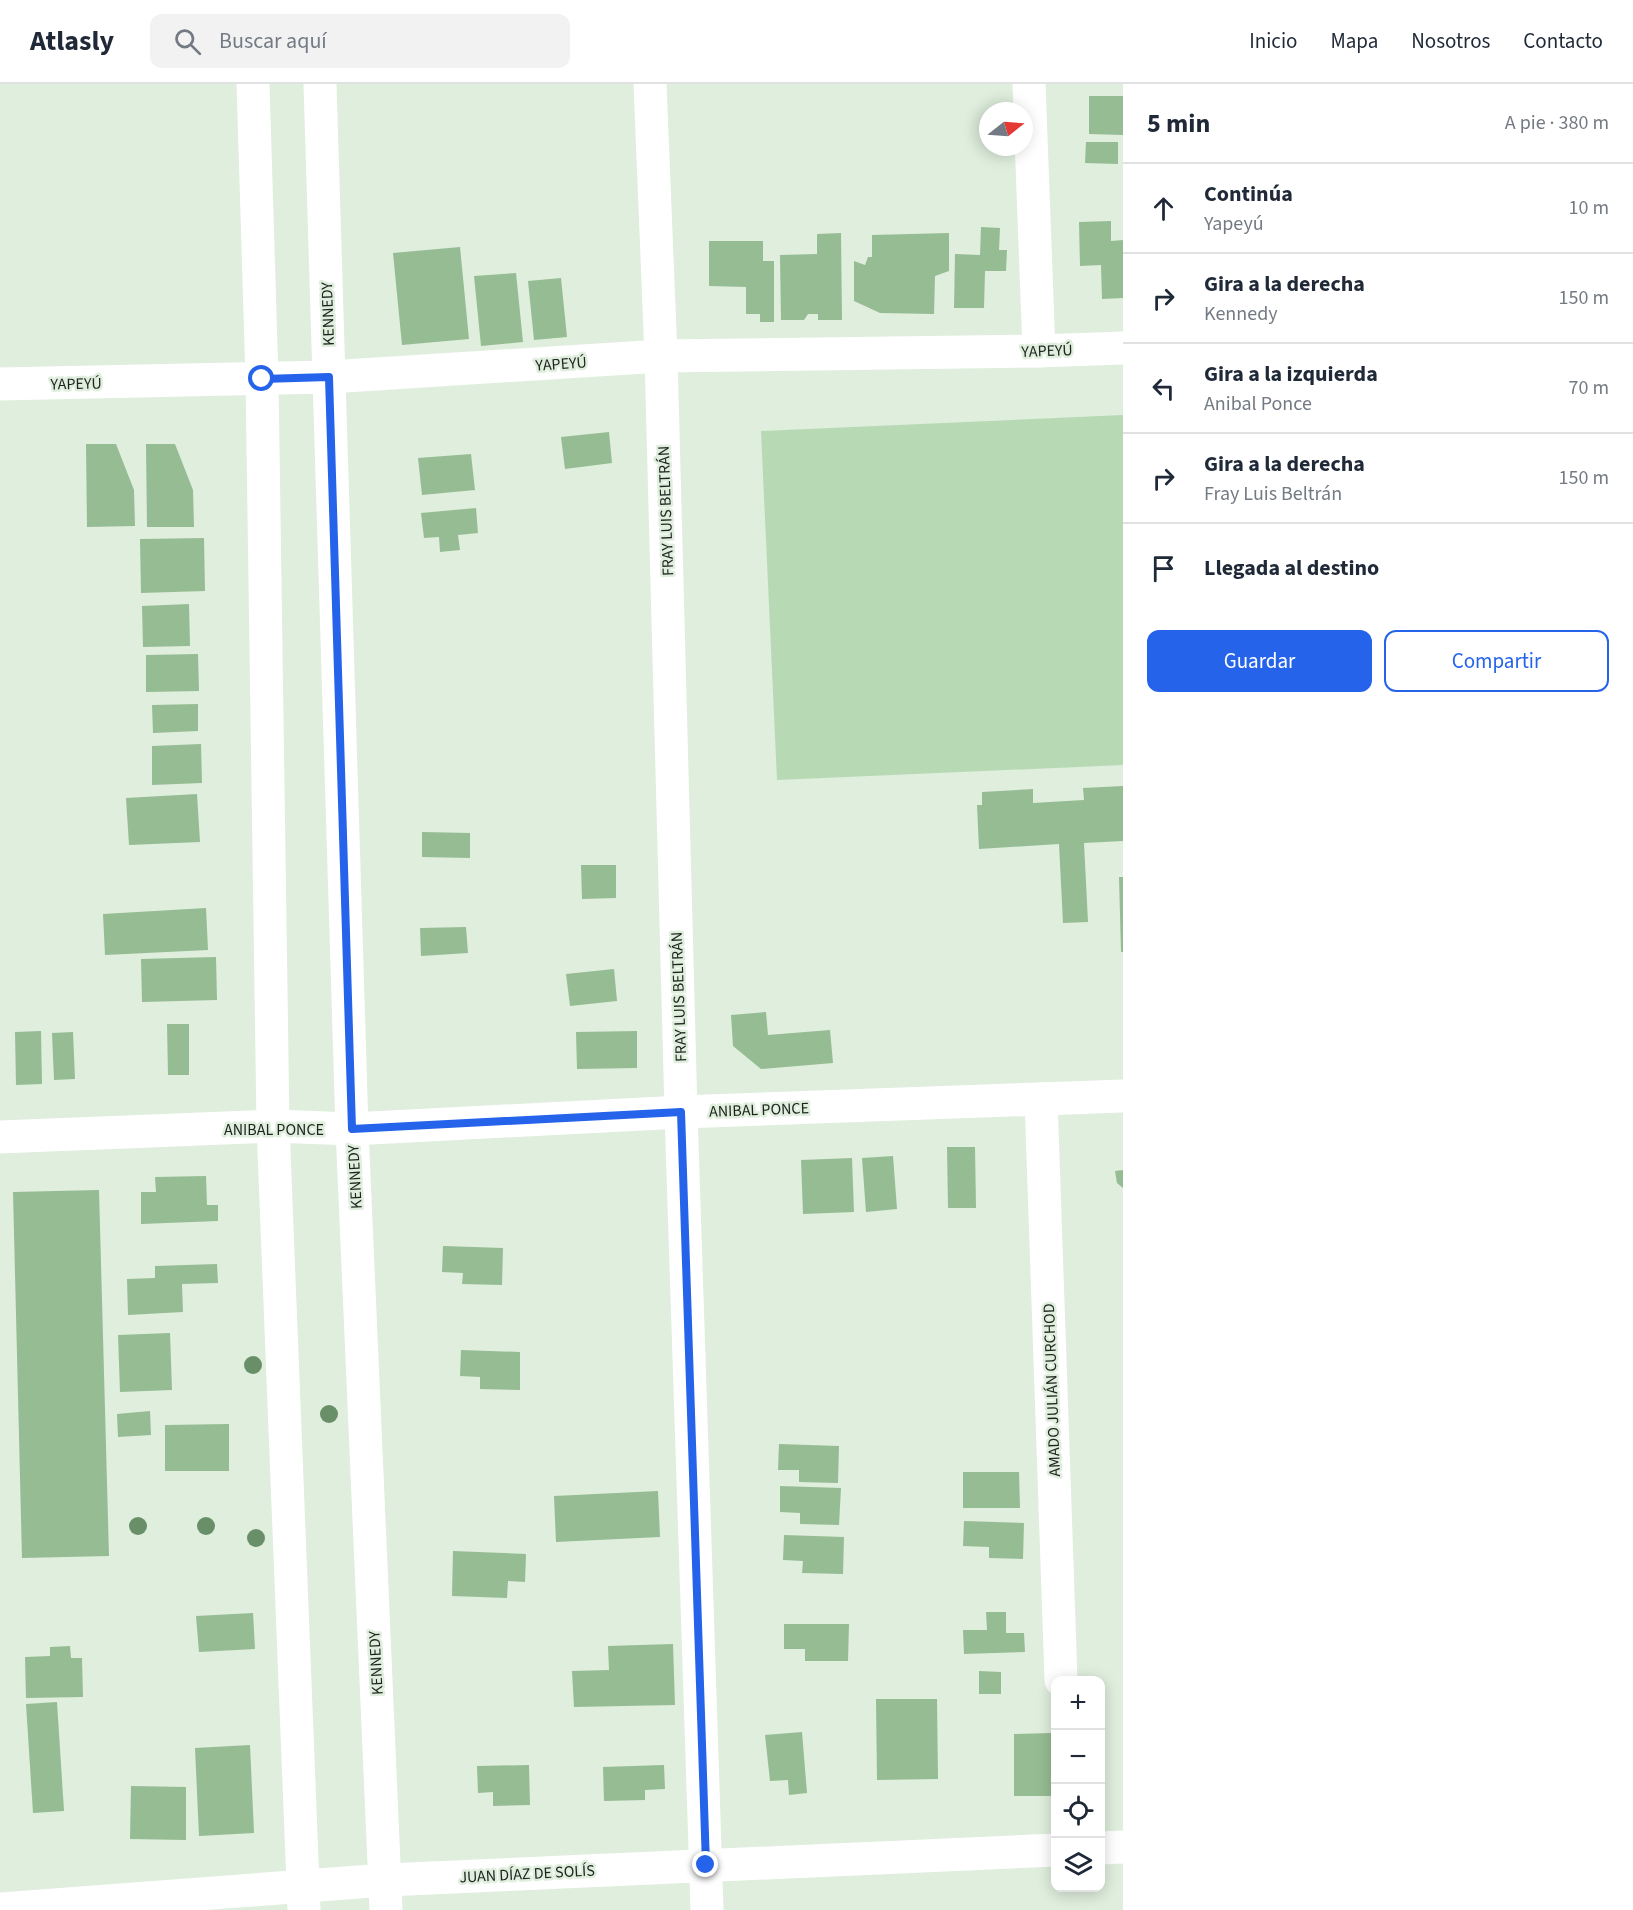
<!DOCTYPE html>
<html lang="es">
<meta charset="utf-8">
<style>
body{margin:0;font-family:"Source Sans 3",sans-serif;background:#f2f2f3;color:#1f2937}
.controls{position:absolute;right:18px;bottom:18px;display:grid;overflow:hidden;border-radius:12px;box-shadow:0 3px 15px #0003}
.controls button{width:54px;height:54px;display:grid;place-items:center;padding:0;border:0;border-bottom:2px solid #e0e1e3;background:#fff;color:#1f2937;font:30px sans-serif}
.compass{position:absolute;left:979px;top:18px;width:54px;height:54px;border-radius:50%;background:#fff;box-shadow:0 3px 15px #0003;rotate:73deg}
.stop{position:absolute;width:18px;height:18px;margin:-14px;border:4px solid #2563eb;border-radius:50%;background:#fff}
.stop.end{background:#2563eb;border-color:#fff;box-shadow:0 2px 6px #0008}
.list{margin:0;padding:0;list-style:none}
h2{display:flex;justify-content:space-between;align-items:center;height:78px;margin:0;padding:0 24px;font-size:26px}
h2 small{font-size:20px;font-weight:400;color:#747a83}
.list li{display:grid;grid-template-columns:39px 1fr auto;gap:18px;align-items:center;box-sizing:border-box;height:90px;padding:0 24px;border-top:2px solid #e0e1e3}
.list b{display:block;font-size:22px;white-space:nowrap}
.list p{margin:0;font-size:20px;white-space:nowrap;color:#747a83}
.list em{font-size:20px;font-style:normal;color:#747a83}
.actions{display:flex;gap:12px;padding:18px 24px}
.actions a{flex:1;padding:14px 0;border:2px solid #2563eb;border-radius:12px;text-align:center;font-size:21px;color:#2563eb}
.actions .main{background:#2563eb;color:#fff}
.icon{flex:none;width:33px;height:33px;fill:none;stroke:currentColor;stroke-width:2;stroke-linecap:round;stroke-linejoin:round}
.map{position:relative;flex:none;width:1123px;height:1826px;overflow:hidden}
header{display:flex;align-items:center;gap:36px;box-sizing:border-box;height:84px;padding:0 30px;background:#fff;border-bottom:2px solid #e0e1e3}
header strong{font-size:28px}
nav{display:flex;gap:33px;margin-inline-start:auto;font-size:21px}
.search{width:420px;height:54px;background:#f2f2f3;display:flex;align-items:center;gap:15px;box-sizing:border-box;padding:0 21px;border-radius:12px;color:#747a83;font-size:22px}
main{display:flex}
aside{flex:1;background:#fff}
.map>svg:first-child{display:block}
.green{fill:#b7dab4}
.building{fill:#96bc93}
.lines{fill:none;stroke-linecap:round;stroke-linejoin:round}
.minor{stroke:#fff;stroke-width:33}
.tree{fill:#698f68}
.route{stroke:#2563eb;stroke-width:8}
.labels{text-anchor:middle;stroke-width:5;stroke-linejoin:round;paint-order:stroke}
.street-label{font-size:16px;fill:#1d231d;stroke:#dfeedd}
</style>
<header>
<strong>Atlasly</strong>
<div class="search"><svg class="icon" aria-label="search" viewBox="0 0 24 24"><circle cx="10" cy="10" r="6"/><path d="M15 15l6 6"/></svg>Buscar aquí</div>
<nav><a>Inicio</a><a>Mapa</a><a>Nosotros</a><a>Contacto</a></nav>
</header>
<main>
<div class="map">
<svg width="1123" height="1826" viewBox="0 0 1123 1826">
<rect width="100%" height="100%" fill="#dfeedd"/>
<path class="green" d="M1123 331V681L777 696 761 347Z"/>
<g class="building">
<path d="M1089 12H1123V51L1089 50Z"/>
<path d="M1086 58H1118V80L1085 79Z"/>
<path d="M1111 137V157L1123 156V214L1102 215 1101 181 1080 182 1079 138Z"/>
<path d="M981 143 1000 144 999 166H1007L1006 187H985L984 224H954L955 170 980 171Z"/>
<path d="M841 149 842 236H818V230H808L804 236H781L780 171 817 170V150Z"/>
<path d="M949 149V187L935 192 934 230 880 229 854 217V177L865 181 868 173H872V151Z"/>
<path d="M709 157H763V177H774V238H760V230H746V203L709 202Z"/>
<path d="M460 163 469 255 402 261 393 169Z"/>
<path d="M516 189 523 258 481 262 474 192Z"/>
<path d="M561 194 567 253 534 256 528 197Z"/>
<path d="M609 348 612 379 565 385 561 353Z"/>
<path d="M86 360H116L134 406 135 442 87 443Z"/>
<path d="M146 360H175L193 406 194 443H147Z"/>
<path d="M471 370 475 406 422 411 418 374Z"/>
<path d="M476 424 478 449 458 451 460 466 440 468 439 453 424 454 421 429Z"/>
<path d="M204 454 205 507 141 509 140 455Z"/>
<path d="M189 520 190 562 143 563 142 522Z"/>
<path d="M198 570 199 607 146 608V571Z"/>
<path d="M198 620V647L153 649 152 621Z"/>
<path d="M201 660 202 699 152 701V662Z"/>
<path d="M1123 702V757L1084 759 1088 838 1063 839 1059 760 979 765 977 721H982V708L1033 705V719L1084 716 1083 704Z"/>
<path d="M197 710 200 758 129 761 126 714Z"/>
<path d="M422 748 470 749V774L422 773Z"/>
<path d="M581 781H616V814L582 815Z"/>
<path d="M1119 793H1123V868H1121Z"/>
<path d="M206 824 208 866 105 871 103 830Z"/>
<path d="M466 843 468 869 421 872 420 844Z"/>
<path d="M216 873 217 916 142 918 141 875Z"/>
<path d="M614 885 617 917 570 922 566 890Z"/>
<path d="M766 928 768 951 830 946 833 979 761 985 733 962 731 931Z"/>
<path d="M167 940H189V991H168Z"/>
<path d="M41 947 42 1000 16 1001 15 948Z"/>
<path d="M637 947V984L577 985 576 948Z"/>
<path d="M73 948 75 995 54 996 52 949Z"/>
<path d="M947 1063H975L976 1124H948Z"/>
<path d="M893 1072 897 1125 866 1128 862 1074Z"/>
<path d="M852 1074 854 1128 803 1130 801 1076Z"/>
<path d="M1123 1086V1104L1117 1099 1115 1087Z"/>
<path d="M206 1092 207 1121H218V1137L141 1140V1108H156L155 1093Z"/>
<path d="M99 1106 109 1472 22 1474 13 1108Z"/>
<path d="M443 1162 503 1164 502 1201 462 1200 463 1189 442 1188Z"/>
<path d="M217 1180 218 1199 182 1200 183 1228 128 1231 127 1195 155 1194V1182Z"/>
<path d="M170 1249 172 1306 120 1308 118 1251Z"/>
<path d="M461 1266 520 1268V1306L480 1305V1293L460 1292Z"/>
<path d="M150 1327 151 1351 118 1353 117 1330Z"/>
<path d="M229 1340V1387H165V1341Z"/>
<path d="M779 1360 839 1362 838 1399 799 1398V1386H778Z"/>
<path d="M963 1388H1019L1020 1424H963Z"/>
<path d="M780 1402 841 1404 839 1441 800 1440V1429L780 1428Z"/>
<path d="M658 1407 660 1453 556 1458 554 1412Z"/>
<path d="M964 1437 1024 1439 1023 1475 989 1474V1463L963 1462Z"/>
<path d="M784 1451 844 1453 843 1490 802 1489 803 1477 783 1476Z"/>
<path d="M453 1467 526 1470 525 1498 508 1497 507 1514 452 1512Z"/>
<path d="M986 1528H1006V1549H1024L1025 1568 964 1570 963 1546H987Z"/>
<path d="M253 1529 255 1565 199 1568 196 1532Z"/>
<path d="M784 1540H849L848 1577H805V1565H784Z"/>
<path d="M673 1560 675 1621 574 1623 572 1587 609 1586 608 1562Z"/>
<path d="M70 1562 71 1574H82L83 1613 26 1614 25 1573 50 1572V1563Z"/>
<path d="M979 1587 1001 1588V1610H979Z"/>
<path d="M876 1615H937L938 1695 877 1696Z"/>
<path d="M57 1618 64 1727 33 1729 26 1620Z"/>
<path d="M802 1648 807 1709 789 1711 788 1696 770 1697 765 1651Z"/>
<path d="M1051 1649V1712H1014V1650Z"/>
<path d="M250 1661 254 1749 199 1752 195 1664Z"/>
<path d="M529 1681 530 1721 493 1722V1708L478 1709 477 1682Z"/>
<path d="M664 1681 665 1705 645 1706V1716L604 1717 603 1683Z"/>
<path d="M131 1702 186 1703V1756L130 1755Z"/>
</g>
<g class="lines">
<g class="minor">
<path d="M253 0 262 295 273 1042 304 1826"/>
<path d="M320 0 352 1045 386 1826"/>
<path d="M650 0 661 272 681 1028 707 1826"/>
<path d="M1029 0 1039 267"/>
<path d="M0 300 329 293 661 272 1039 267 1123 264"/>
<path d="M1041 1015 1061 1596"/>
<path d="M0 1053 273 1042 352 1045 681 1028 1123 1012"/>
<path d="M1100 1764 1123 1763"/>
<path d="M0 1825 385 1796 1056 1766"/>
</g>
</g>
<g class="tree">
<circle cx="253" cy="1281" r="9"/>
<circle cx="329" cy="1330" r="9"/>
<circle cx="138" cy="1442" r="9"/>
<circle cx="206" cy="1442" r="9"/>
<circle cx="256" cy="1454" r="9"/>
</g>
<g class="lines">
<path class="route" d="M262 295 329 293 352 1045 681 1028 706 1781"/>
</g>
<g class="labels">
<g class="street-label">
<text transform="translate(327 230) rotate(-92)" y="6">KENNEDY</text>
<text transform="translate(1047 266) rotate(-2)" y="6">YAPEYÚ</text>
<text transform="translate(561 279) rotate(-4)" y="6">YAPEYÚ</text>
<text transform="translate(76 299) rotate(-1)" y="6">YAPEYÚ</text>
<text transform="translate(665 427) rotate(-92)" y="6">FRAY LUIS BELTRÁN</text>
<text transform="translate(678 913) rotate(-92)" y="6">FRAY LUIS BELTRÁN</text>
<text transform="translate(759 1025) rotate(-2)" y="6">ANIBAL PONCE</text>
<text x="274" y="1051">ANIBAL PONCE</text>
<text transform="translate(354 1093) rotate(-93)" y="6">KENNEDY</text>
<text transform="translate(1051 1306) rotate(-92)" y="6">AMADO JULIÁN CURCHOD</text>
<text transform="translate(375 1579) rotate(-93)" y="6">KENNEDY</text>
<text transform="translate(527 1789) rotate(-3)" y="6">JUAN DÍAZ DE SOLÍS</text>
</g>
</g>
</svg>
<div class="controls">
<button>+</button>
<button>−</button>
<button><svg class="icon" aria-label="locate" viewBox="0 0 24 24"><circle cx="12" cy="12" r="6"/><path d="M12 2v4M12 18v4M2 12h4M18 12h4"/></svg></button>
<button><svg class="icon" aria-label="layers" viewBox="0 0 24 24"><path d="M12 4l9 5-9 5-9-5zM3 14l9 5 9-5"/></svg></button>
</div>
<svg class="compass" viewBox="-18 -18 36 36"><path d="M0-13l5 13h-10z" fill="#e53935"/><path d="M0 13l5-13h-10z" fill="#747a83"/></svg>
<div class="stop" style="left:262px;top:295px"></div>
<div class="stop end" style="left:706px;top:1781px"></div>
</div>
<aside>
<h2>5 min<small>A pie · 380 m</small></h2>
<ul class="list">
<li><svg class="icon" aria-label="ahead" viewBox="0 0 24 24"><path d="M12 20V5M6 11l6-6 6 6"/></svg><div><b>Continúa</b><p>Yapeyú</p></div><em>10 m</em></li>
<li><svg class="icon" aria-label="right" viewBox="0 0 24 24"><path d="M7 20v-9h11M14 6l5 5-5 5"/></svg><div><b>Gira a la derecha</b><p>Kennedy</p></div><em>150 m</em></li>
<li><svg class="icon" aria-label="left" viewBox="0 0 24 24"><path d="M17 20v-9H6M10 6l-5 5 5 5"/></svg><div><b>Gira a la izquierda</b><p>Anibal Ponce</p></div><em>70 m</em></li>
<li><svg class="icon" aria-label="right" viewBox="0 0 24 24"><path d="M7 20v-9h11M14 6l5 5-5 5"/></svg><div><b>Gira a la derecha</b><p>Fray Luis Beltrán</p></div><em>150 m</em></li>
<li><svg class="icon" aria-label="arrive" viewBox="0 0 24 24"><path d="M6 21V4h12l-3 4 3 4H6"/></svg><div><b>Llegada al destino</b></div></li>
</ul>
<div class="actions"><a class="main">Guardar</a><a>Compartir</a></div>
</aside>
</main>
